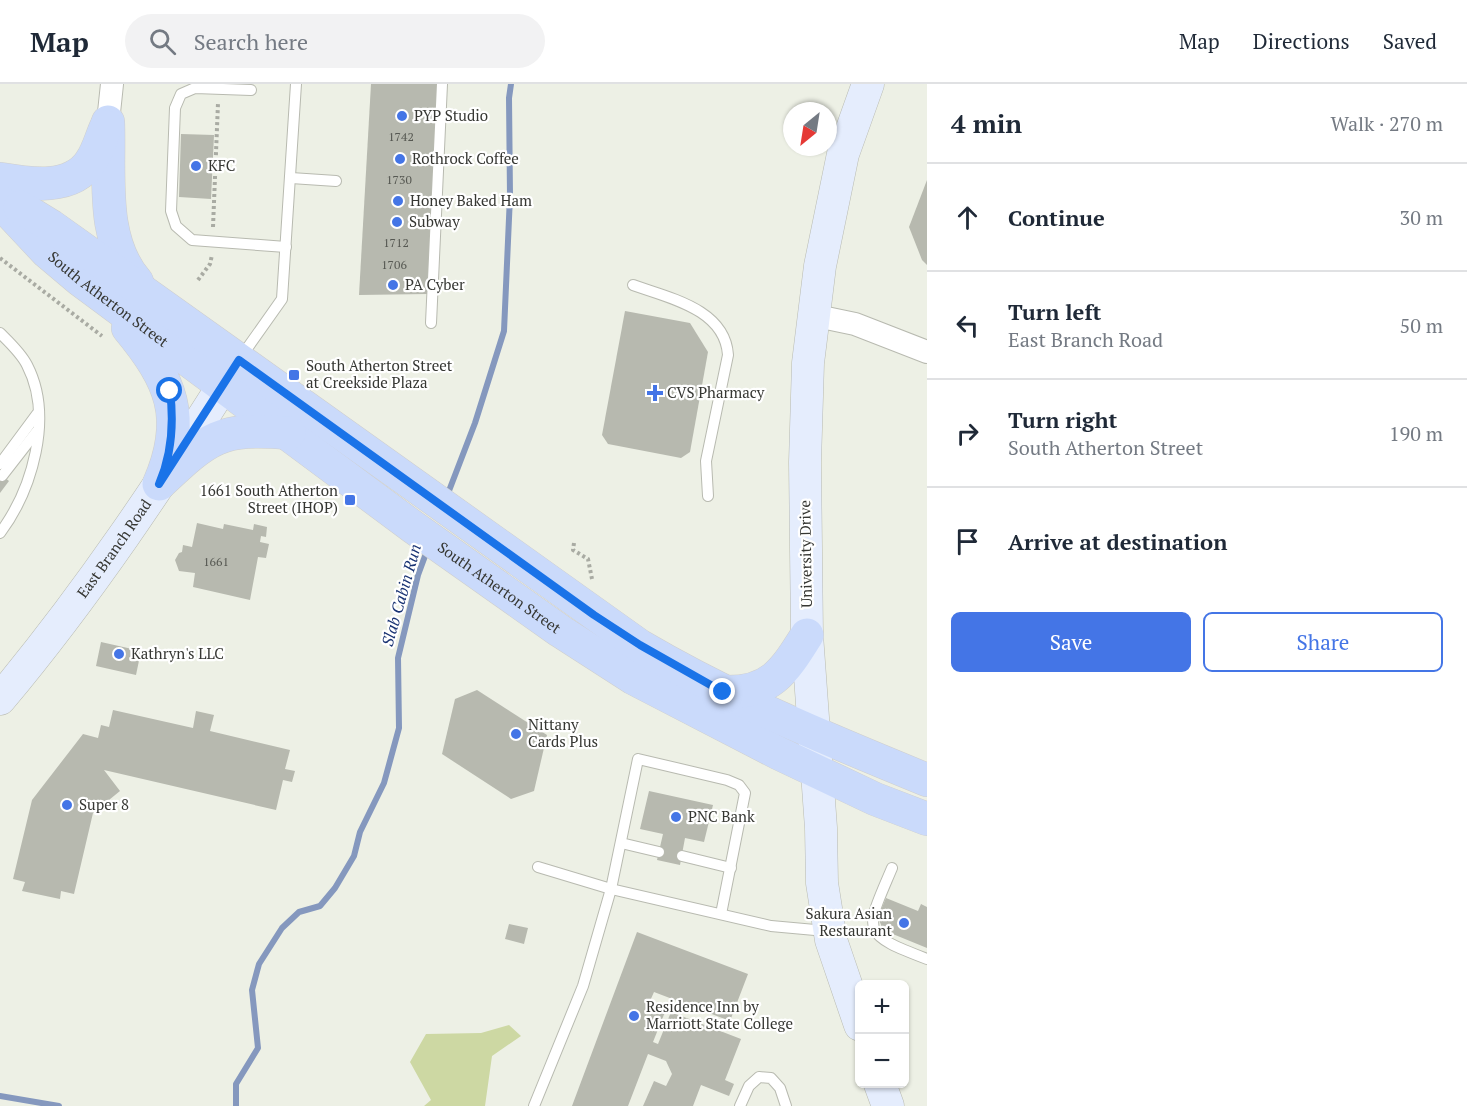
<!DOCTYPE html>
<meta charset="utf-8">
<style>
body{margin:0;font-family:"PT Serif",serif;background:#f2f2f3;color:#1f2937}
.controls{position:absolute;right:18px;bottom:18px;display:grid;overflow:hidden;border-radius:9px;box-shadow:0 2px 4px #0004}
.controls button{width:54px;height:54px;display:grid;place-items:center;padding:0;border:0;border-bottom:2px solid #e0e1e3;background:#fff;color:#1f2937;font:30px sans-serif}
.compass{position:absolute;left:783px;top:18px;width:54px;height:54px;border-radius:50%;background:#fff;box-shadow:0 2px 4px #0004;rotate:210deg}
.stop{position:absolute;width:18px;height:18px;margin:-14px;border:4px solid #1a73e8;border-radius:50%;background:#fff}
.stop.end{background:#1a73e8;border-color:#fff;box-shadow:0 2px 6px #0008}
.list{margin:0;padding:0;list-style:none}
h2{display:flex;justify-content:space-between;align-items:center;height:78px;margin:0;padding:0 24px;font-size:26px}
h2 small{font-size:20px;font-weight:400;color:#747a83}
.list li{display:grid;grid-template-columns:39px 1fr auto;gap:18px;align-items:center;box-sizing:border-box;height:108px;padding:0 24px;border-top:2px solid #e0e1e3}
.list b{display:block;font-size:22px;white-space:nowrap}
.list p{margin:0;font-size:20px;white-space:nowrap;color:#747a83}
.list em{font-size:20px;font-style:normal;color:#747a83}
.actions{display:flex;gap:12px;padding:18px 24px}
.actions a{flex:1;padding:14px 0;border:2px solid #4475e6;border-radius:9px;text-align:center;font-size:21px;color:#4475e6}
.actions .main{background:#4475e6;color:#fff}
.icon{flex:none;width:33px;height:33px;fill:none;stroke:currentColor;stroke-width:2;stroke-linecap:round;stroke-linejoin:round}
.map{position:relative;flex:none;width:927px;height:1022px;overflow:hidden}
header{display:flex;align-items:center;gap:36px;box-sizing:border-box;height:84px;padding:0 30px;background:#fff;border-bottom:2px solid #e0e1e3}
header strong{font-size:28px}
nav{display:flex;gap:33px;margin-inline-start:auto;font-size:21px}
.search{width:420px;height:54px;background:#f2f2f3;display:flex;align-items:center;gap:15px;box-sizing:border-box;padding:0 21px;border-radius:33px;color:#747a83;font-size:22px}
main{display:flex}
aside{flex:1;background:#fff}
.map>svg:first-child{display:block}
.green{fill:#cdd8a3}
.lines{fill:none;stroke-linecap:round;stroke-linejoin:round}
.stream{stroke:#8598be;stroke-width:6}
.building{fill:#b7b9af}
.lane-casing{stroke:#b8bab0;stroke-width:12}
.street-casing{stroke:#b8bab0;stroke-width:24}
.secondary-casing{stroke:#b8bab0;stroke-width:33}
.primary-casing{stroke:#cfcfce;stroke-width:34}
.path{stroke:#a9aba3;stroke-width:4;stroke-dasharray:3 3;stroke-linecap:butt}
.lane{stroke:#fff;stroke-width:10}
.street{stroke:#fff;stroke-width:22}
.secondary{stroke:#e5edfd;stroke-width:32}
.primary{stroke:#cadafb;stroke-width:33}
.route{stroke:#1a73e8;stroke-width:8}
.poi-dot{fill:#4475e6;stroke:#fff;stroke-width:2}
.labels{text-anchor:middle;stroke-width:4.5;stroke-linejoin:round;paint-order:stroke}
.number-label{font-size:12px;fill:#565852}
.poi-label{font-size:15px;fill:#363733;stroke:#fff;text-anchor:start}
.street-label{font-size:15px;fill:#363733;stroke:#fff}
.water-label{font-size:16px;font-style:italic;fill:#193373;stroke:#fff}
</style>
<header>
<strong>Map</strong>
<div class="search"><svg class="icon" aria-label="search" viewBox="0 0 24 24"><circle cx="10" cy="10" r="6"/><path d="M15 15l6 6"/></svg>Search here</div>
<nav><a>Map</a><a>Directions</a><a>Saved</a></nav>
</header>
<main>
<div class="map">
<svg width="927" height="1022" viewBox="0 0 927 1022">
<rect width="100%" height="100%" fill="#edf0e5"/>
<path class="green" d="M509 941 521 952 492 972 485 1022H424L431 1016 410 978 426 950 481 949Z"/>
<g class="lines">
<g class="stream">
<path d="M447 412 475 339 504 247 510 112 509 14 511 0"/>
<path d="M0 1012 59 1022"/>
<path d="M236 1022V1000L258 964 252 906 259 880 282 844 299 828 320 822 335 804 354 772 360 748 384 699 399 644 398 574 418 491 428 464"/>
</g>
</g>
<g class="building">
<path d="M371 0H437L427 210 359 211Z"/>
<path d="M181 50 214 51 211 115 179 113Z"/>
<path d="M927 96V181L922 176 909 143Z"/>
<path d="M625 227 690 239 708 268 690 368 681 374 608 360 602 351Z"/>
<path d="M0 390 9 397 0 409Z"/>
<path d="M197 439 223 445 224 440 253 446 254 440 267 443 266 453 261 452 260 458 269 460 266 474 258 473 250 516 193 503 195 489 179 487 175 476 179 469 182 468 183 461 192 463Z"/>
<path d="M101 558 141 567 136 591 96 582Z"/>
<path d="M477 606 547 651 534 707 511 715 442 670 455 615Z"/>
<path d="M113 626 193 644 196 627 214 631 210 647 290 666 285 685 295 687 292 698 283 696 276 726 104 686 120 707 93 729 74 810 61 807 60 815 22 807 25 798 13 795 32 716 83 650 98 654 101 641 109 643Z"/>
<path d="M649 707 713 721 704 758 685 754 680 781 657 776 663 750 640 745Z"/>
<path d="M886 814 918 827 921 820 927 823V864L883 846 878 833Z"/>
<path d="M509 840 528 844 524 860 505 855Z"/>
<path d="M637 848 748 890 730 937 654 908 650 917 667 923 653 958 658 960 671 928 741 955 725 996 734 1000 729 1012 701 1001 693 1022H643L654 997 666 1002 672 990 666 977 648 970 628 1022H572Z"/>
</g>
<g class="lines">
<defs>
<g id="lane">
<path d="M251 6 195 4 181 10 175 24 171 127 176 142 192 156 286 163"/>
<path d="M291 94 336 97"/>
<path d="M633 201C669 214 725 225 728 271L706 377 708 412"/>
<path d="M431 239 442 0"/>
<path d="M0 249C10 259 21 269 27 281 54 333 32 406 0 449"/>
<path d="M241 273 282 215 296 0"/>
<path d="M0 380 37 330"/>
<path d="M2 392 37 347"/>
<path d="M621 759 659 768"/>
<path d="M682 772 731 784"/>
<path d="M538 783 611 805 771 842 826 847"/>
<path d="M892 784C865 848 859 849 927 875"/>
<path d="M534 1022 583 902 611 805 638 675 727 696 739 701 745 709 721 830"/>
<path d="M740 1022 749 1002 759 993 771 994 780 1004 786 1022"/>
</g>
<g id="street">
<path d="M108 38 112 0"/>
<path d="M812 231 855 240 927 268"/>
</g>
<g id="secondary">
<path id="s1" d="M0 615C88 510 164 396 236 281"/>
<path d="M860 941 831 856 822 799 821 744 807 551 805 378 808 279 820 182 843 70 868 0"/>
<path d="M880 1000 888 1022"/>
</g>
<g id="primary">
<path d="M108 38C110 91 100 156 137 198"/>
<path d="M0 95C30 100 72 107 91 77 98 67 101 54 106 43"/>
<path id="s2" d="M0 118 47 168 79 195 413 443 560 547 633 594 778 669 875 715 927 735"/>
<path d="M20 123 51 142 640 562C732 616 829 656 927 696"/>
<path d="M128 244C171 296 188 334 159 400"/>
<path d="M160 399C209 353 220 343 289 349"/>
<path d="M723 608C770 610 784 588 807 551"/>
</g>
</defs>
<use href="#lane" class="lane-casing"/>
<use href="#street" class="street-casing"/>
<use href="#secondary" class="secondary-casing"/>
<use href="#primary" class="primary-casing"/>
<g class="path">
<path d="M213 143 218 19"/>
<path d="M0 174 102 252"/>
<path d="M198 196 210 180 212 171"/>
<path d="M574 459 573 466 588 475 592 495"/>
</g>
<use href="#lane" class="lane"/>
<use href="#street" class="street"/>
<use href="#secondary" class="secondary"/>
<use href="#primary" class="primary"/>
</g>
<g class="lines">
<path class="route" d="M170 307C174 339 172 370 159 400L239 276 594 531 640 561 723 608"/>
</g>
<g class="poi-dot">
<circle cx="402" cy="32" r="6"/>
<circle cx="400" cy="75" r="6"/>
<circle cx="196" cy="82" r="6"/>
<circle cx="398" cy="117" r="6"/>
<circle cx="397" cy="138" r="6"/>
<circle cx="393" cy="201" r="6"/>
<rect x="288" y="285" width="12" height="12" rx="3"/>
<path d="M652 300h6v6h6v6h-6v6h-6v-6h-6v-6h6z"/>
<rect x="344" y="410" width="12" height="12" rx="3"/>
<circle cx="119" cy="570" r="6"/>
<circle cx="516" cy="650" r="6"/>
<circle cx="67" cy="721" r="6"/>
<circle cx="676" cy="733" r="6"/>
<circle cx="904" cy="839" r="6"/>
<circle cx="634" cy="932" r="6"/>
</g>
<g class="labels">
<g class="number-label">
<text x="401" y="57">1742</text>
<text x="399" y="100">1730</text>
<text x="396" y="163">1712</text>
<text x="394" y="185">1706</text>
<text x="216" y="482">1661</text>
</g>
<g class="poi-label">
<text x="414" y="37">PYP Studio</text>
<text x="412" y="80">Rothrock Coffee</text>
<text x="208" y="87">KFC</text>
<text x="410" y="122">Honey Baked Ham</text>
<text x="409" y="143">Subway</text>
<text x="405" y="206">PA Cyber</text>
<text x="306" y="287">South Atherton Street<tspan x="306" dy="17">at Creekside Plaza</tspan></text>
<text x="667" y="314">CVS Pharmacy</text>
<text x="338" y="412" text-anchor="end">1661 South Atherton<tspan x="338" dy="17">Street (IHOP)</tspan></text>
<text x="131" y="575">Kathryn's LLC</text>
<text x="528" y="646">Nittany<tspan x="528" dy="17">Cards Plus</tspan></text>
<text x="79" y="726">Super 8</text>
<text x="688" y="738">PNC Bank</text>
<text x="892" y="835" text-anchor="end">Sakura Asian<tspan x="892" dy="17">Restaurant</tspan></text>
<text x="646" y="928">Residence Inn by<tspan x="646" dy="17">Marriott State College</tspan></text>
</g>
<g class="street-label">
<text dy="5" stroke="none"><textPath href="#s2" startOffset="146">South Atherton Street</textPath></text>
<text dy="5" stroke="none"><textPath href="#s1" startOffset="189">East Branch Road</textPath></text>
<text transform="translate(806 470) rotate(-91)" y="5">University Drive</text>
<text dy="5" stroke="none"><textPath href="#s2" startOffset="632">South Atherton Street</textPath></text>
</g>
<g class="water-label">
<text transform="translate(401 511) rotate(-74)" y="6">Slab Cabin Run</text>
</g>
</g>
</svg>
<div class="controls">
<button>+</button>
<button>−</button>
</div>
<svg class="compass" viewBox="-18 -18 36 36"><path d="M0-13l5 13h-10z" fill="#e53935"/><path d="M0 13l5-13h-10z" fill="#747a83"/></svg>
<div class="stop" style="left:170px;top:307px"></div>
<div class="stop end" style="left:723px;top:608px"></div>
</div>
<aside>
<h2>4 min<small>Walk · 270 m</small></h2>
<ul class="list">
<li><svg class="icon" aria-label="ahead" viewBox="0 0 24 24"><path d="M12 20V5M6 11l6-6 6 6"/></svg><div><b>Continue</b></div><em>30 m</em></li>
<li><svg class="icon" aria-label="left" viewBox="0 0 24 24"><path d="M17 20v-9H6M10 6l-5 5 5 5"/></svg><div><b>Turn left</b><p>East Branch Road</p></div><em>50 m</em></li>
<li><svg class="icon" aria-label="right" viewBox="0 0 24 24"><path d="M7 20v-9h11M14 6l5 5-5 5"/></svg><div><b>Turn right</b><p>South Atherton Street</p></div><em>190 m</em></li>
<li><svg class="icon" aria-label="arrive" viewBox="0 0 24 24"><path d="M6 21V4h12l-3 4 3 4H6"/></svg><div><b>Arrive at destination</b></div></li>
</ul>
<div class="actions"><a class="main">Save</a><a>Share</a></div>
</aside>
</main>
